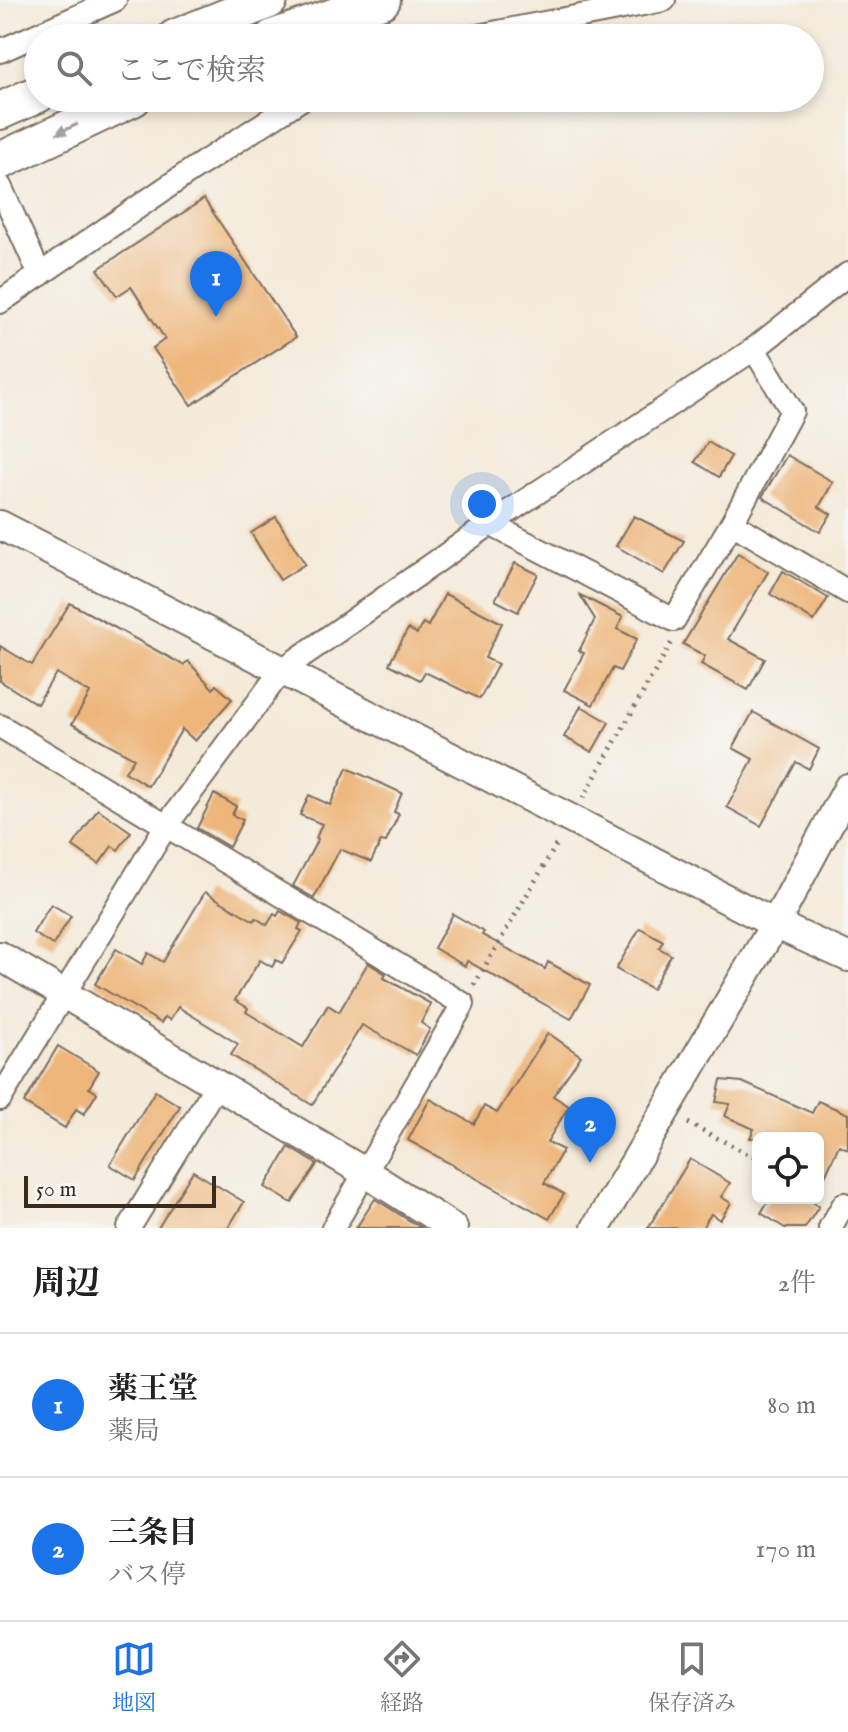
<!DOCTYPE html>
<html lang="ja">
<meta charset="utf-8">
<style>
body{margin:0;font-family:"IM FELL English","Noto Serif JP",serif;background:#f6f6f6;color:#222}
.controls{position:absolute;right:24px;bottom:24px;display:grid;overflow:hidden;border-radius:12px;box-shadow:0 4px 12px #0003}
.controls button{width:72px;height:72px;display:grid;place-items:center;padding:0;border:0;border-bottom:2px solid #e0e0e0;background:#fff;color:#222;font:40px sans-serif}
.scale{position:absolute;left:24px;bottom:20px;width:192px;box-sizing:border-box;padding-left:8px;border:4px solid #3b2a1e;border-top:0;font-size:22px;line-height:28px;white-space:nowrap;color:#3b2a1e;-webkit-text-stroke:6px #f6f6f2;paint-order:stroke}
.you{position:absolute;left:482px;top:504px;width:28px;height:28px;margin:-20px;border:6px solid #fff;border-radius:50%;background:#1a73e8;box-shadow:0 0 0 12px #1a73e833}
.badge{display:grid;place-items:center;width:52px;height:52px;border-radius:50%;background:#1a73e8;color:#fff;font-size:26px;font-weight:700}
.pin{position:absolute;translate:-50% -66px;filter:drop-shadow(0 2px 4px #0008)}
.pin::after{content:'';position:absolute;top:42px;width:28px;height:24px;background:inherit;clip-path:polygon(0 0,100% 0,50% 100%)}
.list{margin:0;padding:0;list-style:none}
h2{display:flex;justify-content:space-between;align-items:center;height:104px;margin:0;padding:0 32px;font-size:34px}
h2 small{font-size:26px;font-weight:400;color:#767676}
.list li{display:grid;grid-template-columns:52px 1fr auto;gap:24px;align-items:center;box-sizing:border-box;height:144px;padding:0 32px;border-top:2px solid #e0e0e0}
.list b{display:block;font-size:30px;white-space:nowrap}
.list p{margin:0;font-size:26px;white-space:nowrap;color:#767676}
.list em{font-size:26px;font-style:normal;color:#767676}
.icon{flex:none;width:44px;height:44px;fill:none;stroke:currentColor;stroke-width:2;stroke-linecap:round;stroke-linejoin:round}
.map{position:relative;flex:none;width:848px;height:1228px;overflow:hidden}
.search{position:absolute;background:#fff;box-shadow:0 4px 12px #0003;left:24px;right:24px;top:24px;height:88px;display:flex;align-items:center;gap:20px;box-sizing:border-box;padding:0 28px;border-radius:44px;color:#767676;font-size:30px}
.sheet{height:392px;background:#fff}
nav{display:flex;justify-content:space-around;align-items:center;box-sizing:border-box;height:112px;border-top:2px solid #e0e0e0;background:#fff;font-size:22px;color:#767676}
nav a{display:grid;justify-items:center;gap:4px}
nav .on{color:#1a73e8}
.map>svg:first-child{display:block}
.building{fill:#eeb67a}
.lines{fill:none;stroke-linecap:round;stroke-linejoin:round}
.minor-casing{stroke:#7c6d5f;stroke-width:26}
.tertiary-casing{stroke:#7c6d5f;stroke-width:32}
.trunk-casing{stroke:#7c6d5f;stroke-width:40}
.path{stroke:#7c6d5f;stroke-width:5;stroke-dasharray:2 6;stroke-linecap:butt}
.minor{stroke:#fff;stroke-width:22}
.tertiary{stroke:#fff;stroke-width:28}
.trunk{stroke:#fff;stroke-width:36}
.oneway{fill:#a79f9a}
</style>
<div class="map">
<svg width="848" height="1228" viewBox="0 0 848 1228">
<rect width="100%" height="100%" fill="#f6f6f2"/>
<filter id="ink" filterUnits="userSpaceOnUse"><feTurbulence type="fractalNoise" baseFrequency=".0125" numOctaves="2"/><feDisplacementMap in="SourceGraphic" scale="16" xChannelSelector="R" yChannelSelector="G"/><feConvolveMatrix kernelMatrix="1 2 1 2 8 2 1 2 1" color-interpolation-filters="sRGB"/></filter>
<filter id="wash" filterUnits="userSpaceOnUse"><feTurbulence type="fractalNoise" baseFrequency=".006" numOctaves="4" result="noise"/><feDisplacementMap in="SourceGraphic" scale="32" xChannelSelector="R" yChannelSelector="G"/><feGaussianBlur stdDeviation="1.8" result="paint"/><feColorMatrix in="noise" values="0 0 0 0 0 0 0 0 0 0 0 0 0 0 0 0 0 1.4 0 .05"/><feComposite in="paint" operator="in"/></filter>
<g filter="url(#wash)">
<rect width="100%" height="100%" fill="#f4ead9"/>
<g id="blocks">
<g class="building">
<path d="M204 199 296 337 191 405 153 348 165 339 131 287 117 296 98 269Z"/>
<path d="M708 442 731 456 719 477 695 462Z"/>
<path d="M787 455 833 482 819 507 831 514 820 532 762 497Z"/>
<path d="M634 516 684 541 664 574 616 546Z"/>
<path d="M276 517 305 564 280 580 251 533Z"/>
<path d="M738 553 768 572 728 639 765 659 748 690 701 664 705 656 683 644Z"/>
<path d="M515 563 538 574 518 612 495 600Z"/>
<path d="M783 571 828 598 814 621 770 594Z"/>
<path d="M445 594 502 623 485 658 498 664 480 699 425 672 420 680 389 664 408 629 417 634 423 623 428 626Z"/>
<path d="M580 595 623 617 617 629 637 639 620 671 613 668 593 705 564 690 584 653 579 651 595 619Z"/>
<path d="M70 603 183 665 188 661 213 689 216 685 232 699 195 741 182 729 148 786 125 772 134 758 72 724 90 693 56 673 37 704 0 681V646L32 665Z"/>
<path d="M581 706 609 722 592 752 564 737Z"/>
<path d="M753 712 819 749 809 769 796 762 761 826 727 807 753 759 733 748Z"/>
<path d="M347 768 402 793 394 812 399 814 386 842 381 841 371 862 340 849 314 898 293 886 318 839 316 838 322 824 300 815 309 795 330 805Z"/>
<path d="M214 794 236 806 232 815 243 820 229 847 197 828Z"/>
<path d="M98 809 131 832 118 850 112 846 99 864 73 846Z"/>
<path d="M205 892 254 921 256 918 267 925 274 914 277 916 280 911 301 923 298 929 302 931 282 963 276 960 272 967 260 960 235 1000 248 1008 246 1012 303 1047 328 1005 339 1012 368 963 386 974 384 978 431 1004 421 1023 430 1029 416 1055 362 1025 312 1105 231 1055 238 1044 178 1007 170 1020 165 1017 161 1023 95 984 116 949 142 964 148 953 163 962Z"/>
<path d="M51 904 71 916 53 945 33 933Z"/>
<path d="M453 914 484 932 482 935 545 969 548 962 590 985 571 1019 467 961 465 966 434 948Z"/>
<path d="M640 928 663 941 659 948 671 955 652 989 616 969Z"/>
<path d="M548 1033 581 1056 553 1096 569 1106 547 1142 563 1150 544 1183 564 1194 549 1219 408 1140 430 1099 474 1124 484 1106 497 1113Z"/>
<path d="M58 1046 99 1071 89 1088 97 1093 84 1114 76 1109 65 1128 24 1103Z"/>
<path d="M721 1080 742 1082 812 1113 818 1101 848 1114V1149L839 1145 818 1191V1138H750L754 1129 725 1116 730 1104 716 1102Z"/>
<path d="M155 1091 180 1106 135 1180 110 1165Z"/>
<path d="M289 1147 317 1164 292 1203 265 1187Z"/>
<path d="M690 1159 730 1183 721 1197 731 1203 720 1220 711 1214 702 1228H648Z"/>
<path d="M193 1171 244 1202 228 1228H158Z"/>
<path d="M770 1198H806L819 1206 805 1228H785L761 1213Z"/>
<path d="M375 1199 421 1228H356Z"/>
</g>
</g>
</g>
<g filter="url(#ink)">
<use href="#blocks" fill-opacity="0" stroke="#7c6d5f" stroke-width="2"/>
<g class="lines">
<defs>
<g id="minor">
<path d="M467 38 664 0"/>
<path d="M0 51 115 0"/>
<path d="M0 186 40 275"/>
<path d="M0 302 192 170 303 98"/>
<path d="M732 523 848 592"/>
<path d="M490 524 674 620 732 523 792 411 754 349"/>
<path d="M0 726 463 1004 333 1228"/>
<path d="M0 1099 166 826 282 670 490 524 754 349 848 274"/>
<path d="M129 1228 217 1084"/>
<path d="M830 1228 844 1204 848 1206"/>
</g>
<g id="tertiary">
<path d="M0 525 775 924 848 957"/>
<path d="M0 956 366 1173 453 1228"/>
<path d="M596 1228 775 924 848 788"/>
</g>
<g id="trunk">
<path d="M175 38 269 0"/>
<path d="M273 38 382 0"/>
<path d="M0 111 38 94"/>
<path d="M0 161 133 98"/>
</g>
</defs>
<use href="#minor" class="minor-casing"/>
<use href="#tertiary" class="tertiary-casing"/>
<use href="#trunk" class="trunk-casing"/>
<g class="path">
<path d="M583 798 673 640"/>
<path d="M474 985 558 842"/>
<path d="M688 1123 758 1159"/>
</g>
<use href="#minor" class="minor"/>
<use href="#tertiary" class="tertiary"/>
<use href="#trunk" class="trunk"/>
</g>
<defs><path id="oneway-solid" d="M-6-.8H1V-3.2L6.5 0L1 3.2V.8H-6Z" transform="scale(2)"/></defs>
<use class="oneway" href="#oneway-solid" transform="translate(67 129) rotate(155)"/>
</g>
</svg>
<div class="controls">
<button><svg class="icon" aria-label="locate" viewBox="0 0 24 24"><circle cx="12" cy="12" r="6"/><path d="M12 2v4M12 18v4M2 12h4M18 12h4"/></svg></button>
</div>
<div class="scale">50 m</div>
<div class="you"></div>
<div class="pin badge" style="left:216px;top:317px">1</div>
<div class="pin badge" style="left:590px;top:1163px">2</div>
<div class="search"><svg class="icon" aria-label="search" viewBox="0 0 24 24"><circle cx="10" cy="10" r="6"/><path d="M15 15l6 6"/></svg>ここで検索</div>
</div>
<section class="sheet">
<h2>周辺<small>2件</small></h2>
<ul class="list">
<li><span class="badge">1</span><div><b>薬王堂</b><p>薬局</p></div><em>80 m</em></li>
<li><span class="badge">2</span><div><b>三条目</b><p>バス停</p></div><em>170 m</em></li>
</ul>
</section>
<nav>
<a class="on"><svg class="icon" aria-label="map" viewBox="0 0 24 24"><path d="M3 6l6-2 6 2 6-2v14l-6 2-6-2-6 2zM9 4v14M15 6v14"/></svg>地図</a>
<a><svg class="icon" aria-label="directions" viewBox="0 0 24 24"><path d="M12 3l9 9-9 9-9-9zM9 14v-3h6M13 9l2 2-2 2"/></svg>経路</a>
<a><svg class="icon" aria-label="saved" viewBox="0 0 24 24"><path d="M7 4h10v16l-5-4-5 4z"/></svg>保存済み</a>
</nav>
